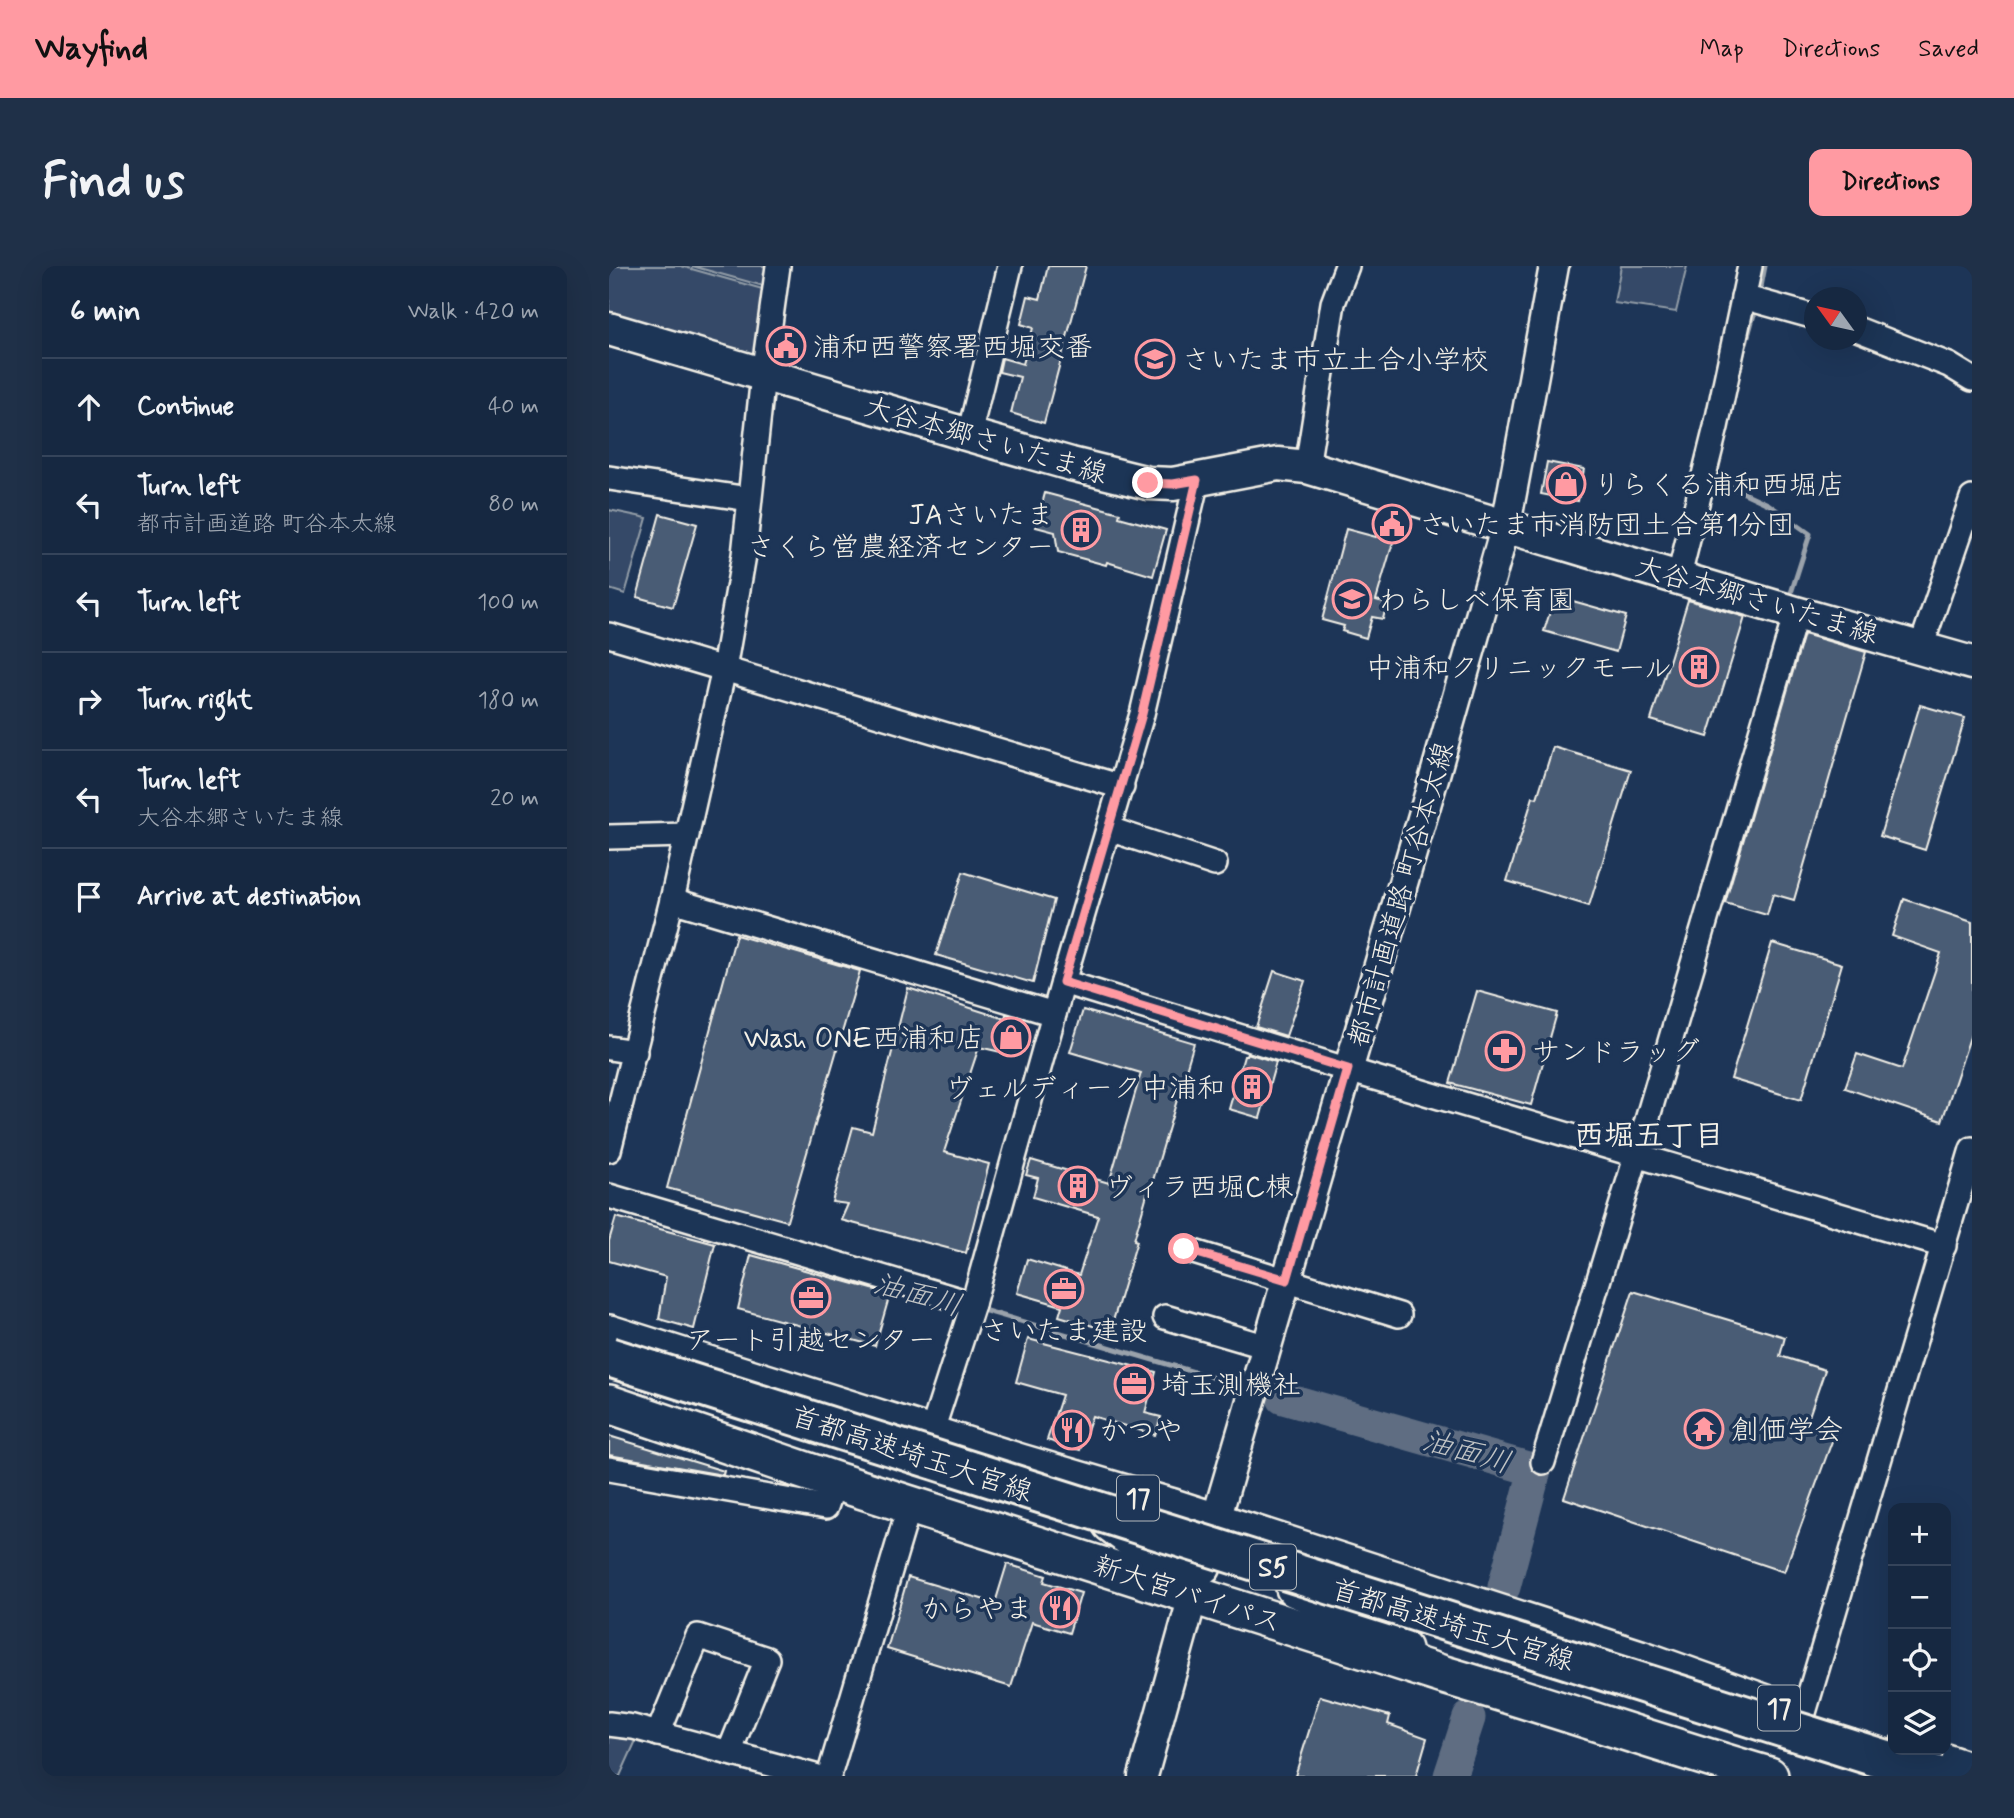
<!DOCTYPE html>
<meta charset="utf-8">
<style>
body{margin:0;font-family:Mynerve,"Klee One",sans-serif;background:#1f3048;color:#f1f3f6}
.controls{position:absolute;right:21px;bottom:21px;display:grid;overflow:hidden;border-radius:14px;box-shadow:0 7px 28px #0002}
.controls button{width:63px;height:63px;display:grid;place-items:center;padding:0;border:0;border-bottom:2px solid #35445a;background:#162841;color:#f1f3f6;font:35px sans-serif}
.compass{position:absolute;left:1195px;top:21px;width:63px;height:63px;border-radius:50%;background:#162841;box-shadow:0 7px 28px #0002;rotate:303deg}
.stop{position:absolute;width:21px;height:21px;margin:-16px;border:5px solid #ff9aa2;border-radius:50%;background:#fff}
.stop.end{background:#ff9aa2;border-color:#fff;box-shadow:0 2px 7px #0008}
.list{margin:0;padding:0;list-style:none}
h2{display:flex;justify-content:space-between;align-items:center;height:91px;margin:0;padding:0 28px;font-size:30px}
h2 small{font-size:23px;font-weight:400;color:#9ea6b1}
.list li{display:grid;grid-template-columns:46px 1fr auto;gap:21px;align-items:center;box-sizing:border-box;height:98px;padding:0 28px;border-top:2px solid #35445a}
.list b{display:block;font-size:26px;white-space:nowrap}
.list p{margin:0;font-size:23px;white-space:nowrap;color:#9ea6b1}
.list em{font-size:23px;font-style:normal;color:#9ea6b1}
.icon{flex:none;width:38px;height:38px;fill:none;stroke:currentColor;stroke-width:2;stroke-linecap:round;stroke-linejoin:round}
.map{position:relative;flex:none;width:1363px;height:1510px;overflow:hidden;border-radius:14px}
header{display:flex;align-items:center;gap:42px;box-sizing:border-box;height:98px;padding:0 35px;background:#ff9aa2;color:#111}
header strong{font-size:33px}
nav{display:flex;gap:38px;margin-inline-start:auto;font-size:24px}
.intro{display:flex;align-items:center;justify-content:space-between;box-sizing:border-box;height:168px;padding:0 42px}
h1{margin:0;font-size:49px}
.button{padding:18px 32px;border-radius:14px;background:#ff9aa2;color:#111;font-size:24px;font-weight:700}
main{display:flex;gap:42px;padding:0 42px}
aside{flex:1;background:#162841;border-radius:14px;box-shadow:0 7px 28px #0002}
.map>svg:first-child{display:block}
.green{fill:#354a67;stroke:#949ea8;stroke-width:2}
.lines{fill:none;stroke-linecap:round;stroke-linejoin:round}
.stream{stroke:#9aa2ab;stroke-width:5}
.river{stroke:#5e6d82;stroke-width:33}
.building{fill:#485b74;stroke:#f4f1e8;stroke-width:2}
.minor-casing{stroke:#f4f1e8;stroke-width:28}
.tertiary-casing{stroke:#f4f1e8;stroke-width:33}
.secondary-casing{stroke:#f4f1e8;stroke-width:37}
.trunk-casing{stroke:#f4f1e8;stroke-width:42}
.minor{stroke:#1d3557;stroke-width:23}
.tertiary{stroke:#1d3557;stroke-width:28}
.secondary{stroke:#1d3557;stroke-width:32}
.trunk{stroke:#1d3557;stroke-width:37}
.motorway-bridge-casing{stroke:#f4f1e8;stroke-width:44;stroke-linecap:butt}
.motorway-bridge{stroke:#1d3557;stroke-width:38}
.route{stroke:#ff9aa2;stroke-width:9}
.labels{text-anchor:middle;stroke-width:7;stroke-linejoin:round;paint-order:stroke}
.shield{fill:#1d3557;stroke:#b4b9bc;stroke-width:2}
.shield-label{font-size:26px;font-weight:bold;fill:#f4f1e8}
.poi-label{font-size:28px;fill:#f4f1e8;stroke:#1d3557;text-anchor:start}
.street-label{font-size:28px;fill:#f4f1e8;stroke:#1d3557}
.neighbourhood-label{font-size:30px;font-weight:bold;fill:#f4f1e8;stroke:#1d3557}
.water-label{font-size:30px;font-style:italic;fill:#c0c3c4;stroke:#1d3557}
</style>
<header>
<strong>Wayfind</strong>
<nav><a>Map</a><a>Directions</a><a>Saved</a></nav>
</header>
<div class="intro"><h1>Find us</h1><a class="button">Directions</a></div>
<main>
<aside>
<h2>6 min<small>Walk · 420 m</small></h2>
<ul class="list">
<li><svg class="icon" aria-label="ahead" viewBox="0 0 24 24"><path d="M12 20V5M6 11l6-6 6 6"/></svg><div><b>Continue</b></div><em>40 m</em></li>
<li><svg class="icon" aria-label="left" viewBox="0 0 24 24"><path d="M17 20v-9H6M10 6l-5 5 5 5"/></svg><div><b>Turn left</b><p>都市計画道路 町谷本太線</p></div><em>80 m</em></li>
<li><svg class="icon" aria-label="left" viewBox="0 0 24 24"><path d="M17 20v-9H6M10 6l-5 5 5 5"/></svg><div><b>Turn left</b></div><em>100 m</em></li>
<li><svg class="icon" aria-label="right" viewBox="0 0 24 24"><path d="M7 20v-9h11M14 6l5 5-5 5"/></svg><div><b>Turn right</b></div><em>180 m</em></li>
<li><svg class="icon" aria-label="left" viewBox="0 0 24 24"><path d="M17 20v-9H6M10 6l-5 5 5 5"/></svg><div><b>Turn left</b><p>大谷本郷さいたま線</p></div><em>20 m</em></li>
<li><svg class="icon" aria-label="arrive" viewBox="0 0 24 24"><path d="M6 21V4h12l-3 4 3 4H6"/></svg><div><b>Arrive at destination</b></div></li>
</ul>
</aside>
<div class="map">
<svg width="1363" height="1510" viewBox="0 0 1363 1510">
<rect width="100%" height="100%" fill="#1d3557"/>
<filter id="ink" filterUnits="userSpaceOnUse"><feTurbulence type="fractalNoise" baseFrequency=".0143" numOctaves="2"/><feDisplacementMap in="SourceGraphic" scale="14" xChannelSelector="R" yChannelSelector="G"/><feConvolveMatrix kernelMatrix="1 2 1 2 8 2 1 2 1" color-interpolation-filters="sRGB"/></filter>
<g filter="url(#ink)">
<g class="green">
<path d="M0 0H72L157 24 148 91 0 46Z"/>
<path d="M83 0H163L158 21Z"/>
<path d="M1012 0H1078L1067 46 1005 37Z"/>
<path d="M0 244 38 252 16 328 0 323Z"/>
<path d="M0 1467 29 1470 11 1510H0Z"/>
</g>
<g class="lines">
<g class="stream">
<path d="M1150 31 1156 0"/>
<path d="M1132 95 1147 41"/>
<path d="M1105 211V213L1159 238 1201 268 1182 327"/>
<path d="M367 1042 619 1116"/>
<path d="M919 1202 921 1195"/>
</g>
<g class="river">
<path d="M674 1132 926 1204 895 1321"/>
<path d="M841 1510 860 1452"/>
</g>
</g>
<g class="building">
<path d="M439 0H477L435 157 402 147 411 111 390 106 393 92 414 98 424 62 412 58 419 30 431 33Z"/>
<path d="M174 63 186 65 181 93 171 91Z"/>
<path d="M938 196 975 203 969 235 932 228Z"/>
<path d="M436 227 511 247 510 251 557 264 544 310 498 296 497 299 449 286 446 266 427 261Z"/>
<path d="M774 244 792 249 767 334 778 337 774 353 763 351 757 372 733 365 735 360 713 354 737 263 767 271Z"/>
<path d="M51 248 88 258 64 341 28 331Z"/>
<path d="M946 330 1017 350 1007 386 935 365Z"/>
<path d="M1079 334 1136 351 1099 471 1042 454Z"/>
<path d="M1195 368 1257 386 1185 634 1164 628 1158 649 1116 637Z"/>
<path d="M1311 439 1356 452 1316 584 1271 570Z"/>
<path d="M944 481 1022 504 980 640 898 615 924 531 928 532Z"/>
<path d="M354 606 445 634 424 717 327 689Z"/>
<path d="M1295 633 1363 656V765L1333 855 1236 822 1248 788 1293 803 1332 687 1283 670Z"/>
<path d="M127 669 251 705 178 955 58 922Z"/>
<path d="M1163 677 1233 698 1192 834 1122 813Z"/>
<path d="M665 705 696 715 677 770 647 761Z"/>
<path d="M299 722 396 753 397 748 414 753 405 789 370 781 335 886 380 898 357 987 232 954 239 938 223 936 244 861 263 866Z"/>
<path d="M868 725 948 747 922 839 841 817Z"/>
<path d="M474 744 585 777 542 921H540L525 974 528 975 501 1065 450 1050 453 1040 408 1027 418 993 470 1009 489 950 424 931 429 912 417 909 422 894 500 917 532 807 461 786Z"/>
<path d="M638 787 667 796 651 852 620 843 635 790H637Z"/>
<path d="M7 951 106 978 85 1063 50 1053 57 1011 0 995V975Z"/>
<path d="M142 989 281 1028 266 1080 129 1043Z"/>
<path d="M1024 1025 1176 1071 1171 1090 1216 1104 1197 1159 1226 1167 1175 1306 955 1232Z"/>
<path d="M419 1073 547 1106 536 1147 552 1151 546 1169 483 1150 471 1184 438 1174 453 1129 407 1116Z"/>
<path d="M0 1170 115 1205 114 1209 0 1189Z"/>
<path d="M398 1298 437 1310 435 1316 472 1327 460 1367 423 1356 402 1421 278 1383 299 1311 386 1337Z"/>
<path d="M711 1430 781 1450 779 1458 818 1472 807 1510H686Z"/>
</g>
<g class="lines">
<defs>
<g id="minor">
<path d="M1134 31 1206 51"/>
<path d="M1248 63 1340 99 1363 113"/>
<path d="M360 169 401 0"/>
<path d="M698 201 724 37 738 0"/>
<path d="M0 212 140 233"/>
<path d="M1070 310 1107 161 1141 0"/>
<path d="M0 369 513 521"/>
<path d="M1312 381 1363 232"/>
<path d="M500 563 606 598"/>
<path d="M0 571 78 569"/>
<path d="M63 634 445 748"/>
<path d="M454 716 756 809 1335 980"/>
<path d="M0 782 26 786"/>
<path d="M0 884 63 634 115 403 135 289 154 109 169 0"/>
<path d="M0 930 364 1038"/>
<path d="M575 983 790 1049"/>
<path d="M556 1051 658 1081"/>
<path d="M322 1168 364 1038 454 716 533 448 588 214"/>
<path d="M934 1196 1028 888 1187 347"/>
<path d="M0 1203 217 1241 226 1215"/>
<path d="M1194 1450 1363 883"/>
<path d="M0 1458 24 1461 206 1510"/>
<path d="M49 1468 89 1370 158 1393 120 1487"/>
<path d="M220 1510 301 1238"/>
</g>
<g id="tertiary">
<path d="M601 1274 827 505 897 259 945 0"/>
<path d="M534 1510 589 1312"/>
</g>
<path id="secondary" d="M0 63 360 169 462 198 539 217 564 218 669 198 698 201 1187 347 1363 397"/>
<g id="trunk">
<path d="M0 1068 411 1197 564 1242 1031 1393 1160 1439"/>
<path d="M0 1138 226 1215 835 1409C944 1441 1051 1478 1160 1510"/>
<path d="M502 1257 523 1273 535 1279 593 1300"/>
<path d="M686 1322 729 1340 793 1383"/>
<path d="M1297 1484 1363 1506"/>
</g>
</defs>
<use href="#minor" class="minor-casing"/>
<use href="#tertiary" class="tertiary-casing"/>
<use href="#secondary" class="secondary-casing"/>
<use href="#trunk" class="trunk-casing"/>
<use href="#minor" class="minor"/>
<use href="#tertiary" class="tertiary"/>
<use href="#secondary" class="secondary"/>
<use href="#trunk" class="trunk"/>
<defs>
<path id="motorway-bridge" d="M0 1091 1328 1510"/>
</defs>
<use href="#motorway-bridge" class="motorway-bridge-casing"/>
<use href="#motorway-bridge" class="motorway-bridge"/>
</g>
</g>
<g class="lines" filter="url(#ink)">
<path class="route" d="M539 217 564 218 588 214 533 448 454 716 739 803 678 1014 575 983"/>
</g>
<defs>
<symbol id="civic-ring" viewBox="-11 -11 22 22"><circle r="9.5" fill="#1d3557" stroke="#ff9aa2" stroke-width="1.5"/><path d="M-.6-6.5H3V-4.5H.6V-3L4-1V1h2V6H-6V1h2V-1L-.6-3ZM-1.2 2.5V6h2.4V2.5Z" fill="#ff9aa2"/></symbol>
<symbol id="school-ring" viewBox="-11 -11 22 22"><circle r="9.5" fill="#1d3557" stroke="#ff9aa2" stroke-width="1.5"/><path d="M0-5L7-2L0 1L-7-2ZM-4 1L0 2.5L4 1V4Q0 6-4 4Z" fill="#ff9aa2"/></symbol>
<symbol id="shop-ring" viewBox="-11 -11 22 22"><circle r="9.5" fill="#1d3557" stroke="#ff9aa2" stroke-width="1.5"/><path d="M-5-2.5h2.3a2.7 3.5 0 0 1 5.4 0H5L5.5 6h-11ZM-1.5-2.5h3a1.5 2.3 0 0 0-3 0Z" fill="#ff9aa2"/></symbol>
<symbol id="building-ring" viewBox="-11 -11 22 22"><circle r="9.5" fill="#1d3557" stroke="#ff9aa2" stroke-width="1.5"/><path d="M-4-6H4V6H1V3H-1V6H-4ZM-2.5-4.3h1.7v1.8h-1.7ZM.8-4.3h1.7v1.8H.8ZM-2.5-1h1.7V.8h-1.7ZM.8-1h1.7V.8H.8Z" fill="#ff9aa2"/></symbol>
<symbol id="pharmacy-ring" viewBox="-11 -11 22 22"><circle r="9.5" fill="#1d3557" stroke="#ff9aa2" stroke-width="1.5"/><path d="M-2-6h4v4h4v4h-4v4h-4v-4h-4v-4h4Z" fill="#ff9aa2"/></symbol>
<symbol id="office-ring" viewBox="-11 -11 22 22"><circle r="9.5" fill="#1d3557" stroke="#ff9aa2" stroke-width="1.5"/><path d="M-6-3h4V-5.5h4V-3h4V5H-6ZM-1-4.5V-3h2v-1.5ZM-6 0V1H6V0Z" fill="#ff9aa2"/></symbol>
<symbol id="temple-ring" viewBox="-11 -11 22 22"><circle r="9.5" fill="#1d3557" stroke="#ff9aa2" stroke-width="1.5"/><path d="M0-6L5-2H3V0L6.5 2.5H4V6H1.5V3h-3V6H-4V2.5H-6.5L-3 0V-2H-5Z" fill="#ff9aa2"/></symbol>
<symbol id="restaurant-ring" viewBox="-11 -11 22 22"><circle r="9.5" fill="#1d3557" stroke="#ff9aa2" stroke-width="1.5"/><path d="M-5-6h1v4h1v-4h1v4h1v-4h1v5L-1.5 .5V6h-2V.5L-5-1ZM5-6V6H3V1.5H1.5Q1.5-4 5-6Z" fill="#ff9aa2"/></symbol>
</defs>
<g fill-rule="evenodd">
<use href="#civic-ring" x="155" y="58" width="44" height="44"/>
<use href="#school-ring" x="524" y="71" width="44" height="44"/>
<use href="#shop-ring" x="935" y="196" width="44" height="44"/>
<use href="#civic-ring" x="761" y="236" width="44" height="44"/>
<use href="#building-ring" x="450" y="242" width="44" height="44"/>
<use href="#school-ring" x="721" y="311" width="44" height="44"/>
<use href="#building-ring" x="1068" y="379" width="44" height="44"/>
<use href="#shop-ring" x="380" y="749" width="44" height="44"/>
<use href="#pharmacy-ring" x="874" y="763" width="44" height="44"/>
<use href="#building-ring" x="621" y="799" width="44" height="44"/>
<use href="#building-ring" x="447" y="898" width="44" height="44"/>
<use href="#office-ring" x="433" y="1001" width="44" height="44"/>
<use href="#office-ring" x="180" y="1010" width="44" height="44"/>
<use href="#office-ring" x="503" y="1096" width="44" height="44"/>
<use href="#temple-ring" x="1073" y="1141" width="44" height="44"/>
<use href="#restaurant-ring" x="441" y="1142" width="44" height="44"/>
<use href="#restaurant-ring" x="429" y="1320" width="44" height="44"/>
</g>
<g class="labels">
<g class="shield">
<rect x="508" y="1209.5" width="42" height="45" rx="5"/>
<rect x="641" y="1278.5" width="46" height="45" rx="5"/>
<rect x="1149" y="1419.5" width="42" height="45" rx="5"/>
</g>
<g class="shield-label">
<text x="529" y="1241">17</text>
<text x="664" y="1310">S5</text>
<text x="1170" y="1451">17</text>
</g>
<g class="poi-label">
<text x="204" y="90">浦和西警察署西堀交番</text>
<text x="573" y="103">さいたま市立土合小学校</text>
<text x="984" y="228">りらくる浦和西堀店</text>
<text x="445" y="258" text-anchor="end">JAさいたま<tspan x="445" dy="32">さくら営農経済センター</tspan></text>
<text x="810" y="268">さいたま市消防団土合第1分団</text>
<text x="770" y="343">わらしべ保育園</text>
<text x="1063" y="411" text-anchor="end">中浦和クリニックモール</text>
<text x="375" y="781" text-anchor="end">Wash ONE西浦和店</text>
<text x="923" y="795">サンドラッグ</text>
<text x="616" y="831" text-anchor="end">ヴェルディーク中浦和</text>
<text x="496" y="930">ヴィラ西堀C棟</text>
<text x="455" y="1074" text-anchor="middle">さいたま建設</text>
<text x="202" y="1083" text-anchor="middle">アート引越センター</text>
<text x="552" y="1128">埼玉測機社</text>
<text x="1122" y="1173">創価学会</text>
<text x="490" y="1174">かつや</text>
<text x="424" y="1352" text-anchor="end">からやま</text>
</g>
<g class="street-label">
<text transform="translate(377 173) rotate(16)" y="10">大谷本郷さいたま線</text>
<text transform="translate(1148 333) rotate(16)" y="10">大谷本郷さいたま線</text>
<text transform="translate(791 628) rotate(-74)" y="10">都市計画道路 町谷本太線</text>
<text transform="translate(303 1187) rotate(18)" y="10">首都高速埼玉大宮線</text>
<text transform="translate(579 1327) rotate(18)" y="10">新大宮バイパス</text>
<text transform="translate(844 1358) rotate(17)" y="10">首都高速埼玉大宮線</text>
</g>
<g class="neighbourhood-label">
<text x="1040" y="879">西堀五丁目</text>
</g>
<g class="water-label">
<text transform="translate(309 1028) rotate(16)" y="10">油面川</text>
<text transform="translate(858 1185) rotate(16)" y="10">油面川</text>
</g>
</g>
</svg>
<div class="controls">
<button>+</button>
<button>−</button>
<button><svg class="icon" aria-label="locate" viewBox="0 0 24 24"><circle cx="12" cy="12" r="6"/><path d="M12 2v4M12 18v4M2 12h4M18 12h4"/></svg></button>
<button><svg class="icon" aria-label="layers" viewBox="0 0 24 24"><path d="M12 4l9 5-9 5-9-5zM3 14l9 5 9-5"/></svg></button>
</div>
<svg class="compass" viewBox="-18 -18 36 36"><path d="M0-13l5 13h-10z" fill="#e53935"/><path d="M0 13l5-13h-10z" fill="#9ea6b1"/></svg>
<div class="stop" style="left:575px;top:983px"></div>
<div class="stop end" style="left:539px;top:217px"></div>
</div>
</main>
